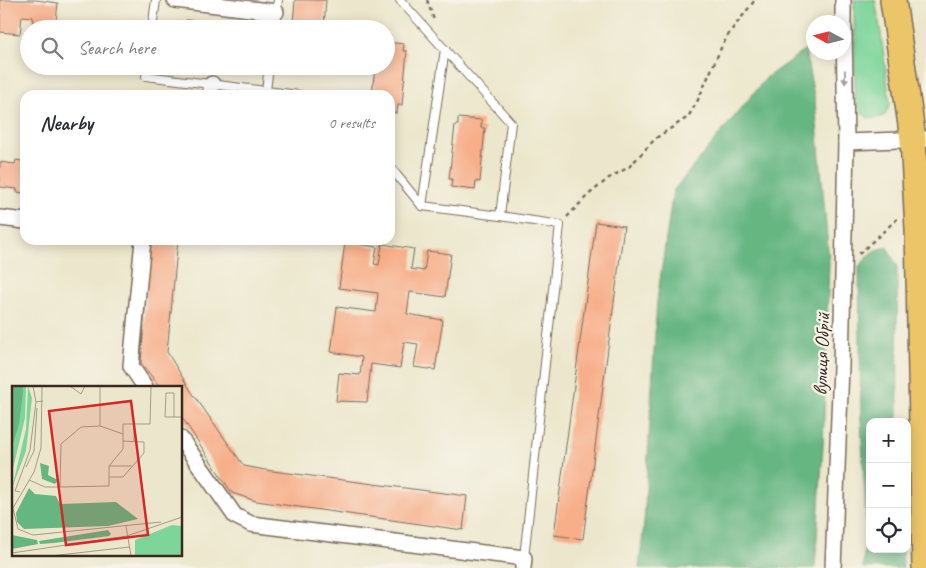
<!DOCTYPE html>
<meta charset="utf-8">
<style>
body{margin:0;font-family:Caveat,sans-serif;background:#f2f2f3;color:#2b2b33}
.controls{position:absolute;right:15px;bottom:15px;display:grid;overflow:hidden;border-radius:10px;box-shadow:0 2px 12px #0003}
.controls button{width:45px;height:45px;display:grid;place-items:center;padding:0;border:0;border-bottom:1px solid #e1e1e2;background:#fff;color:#2b2b33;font:25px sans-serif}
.compass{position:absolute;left:806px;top:15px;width:45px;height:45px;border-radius:50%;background:#fff;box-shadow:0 2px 12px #0003;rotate:277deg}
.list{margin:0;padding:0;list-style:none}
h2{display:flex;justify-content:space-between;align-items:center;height:65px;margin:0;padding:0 20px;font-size:21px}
h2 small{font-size:16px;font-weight:400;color:#7c7c81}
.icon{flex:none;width:28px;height:28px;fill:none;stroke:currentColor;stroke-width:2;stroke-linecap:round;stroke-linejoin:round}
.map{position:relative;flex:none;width:926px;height:568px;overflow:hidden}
.search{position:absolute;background:#fff;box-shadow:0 2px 12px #0003;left:20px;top:20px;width:375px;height:55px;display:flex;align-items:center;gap:12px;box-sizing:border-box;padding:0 18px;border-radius:28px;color:#7c7c81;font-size:19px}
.panel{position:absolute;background:#fff;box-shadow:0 2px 12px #0003;left:20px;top:90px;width:375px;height:155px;border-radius:15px}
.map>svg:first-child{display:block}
.green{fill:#7dd59a;stroke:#5c805c}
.forest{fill:#66b682;stroke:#507050}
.building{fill:#f7ae89}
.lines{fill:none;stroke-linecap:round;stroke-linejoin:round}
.service-casing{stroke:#796c5b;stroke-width:10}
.minor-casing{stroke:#796c5b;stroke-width:18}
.trunk-casing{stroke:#796c5b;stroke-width:28}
.path{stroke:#796c5b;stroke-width:2.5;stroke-dasharray:4 4;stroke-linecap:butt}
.service{stroke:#fff;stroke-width:8}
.minor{stroke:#fff;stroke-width:15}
.trunk{stroke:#ecc569;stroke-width:25}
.oneway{fill:#a79f9a}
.labels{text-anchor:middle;stroke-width:4.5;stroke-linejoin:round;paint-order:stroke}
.street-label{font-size:20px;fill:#3b2a1e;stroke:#f7f3e8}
.inset-road{fill:none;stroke:#a59b86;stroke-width:1}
.view{fill:#d62828;fill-opacity:0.15;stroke:#d62828;stroke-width:2.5}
.inset-edge{fill:none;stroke:#3b2a1e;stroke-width:2.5}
</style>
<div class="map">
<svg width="926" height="568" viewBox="0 0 926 568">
<rect width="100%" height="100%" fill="#f7f3e8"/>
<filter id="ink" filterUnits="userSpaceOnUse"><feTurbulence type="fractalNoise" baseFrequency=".02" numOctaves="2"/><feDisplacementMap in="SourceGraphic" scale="10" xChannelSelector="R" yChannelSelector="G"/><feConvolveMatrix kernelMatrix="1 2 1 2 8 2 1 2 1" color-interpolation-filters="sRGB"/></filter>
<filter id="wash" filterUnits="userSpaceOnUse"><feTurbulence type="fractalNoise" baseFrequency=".0096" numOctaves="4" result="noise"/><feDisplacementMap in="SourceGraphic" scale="20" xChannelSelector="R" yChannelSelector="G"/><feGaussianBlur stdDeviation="1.12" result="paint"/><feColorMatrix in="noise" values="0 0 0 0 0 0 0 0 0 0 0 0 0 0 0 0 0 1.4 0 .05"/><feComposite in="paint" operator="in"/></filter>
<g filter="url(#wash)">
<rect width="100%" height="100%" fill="#ece7cc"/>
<path class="green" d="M854 0H875L881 34 890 104 885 115C867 125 860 113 855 97Z"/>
<g class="forest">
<path d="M805 50 815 101 829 261 823 447 815 568H639L644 524 657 301 673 191 767 77Z"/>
<path d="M887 247 897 266 898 422H870V549H902L903 568H863L866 521 861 419 859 266 874 251Z"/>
</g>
<g id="blocks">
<g class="building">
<path d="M0 0H36L58 3 55 29H32L33 17 22 16 20 34 0 32Z"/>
<path d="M295 0H326L324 26H319V29H295L296 23H293Z"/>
<path d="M186 20 240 27V29H177L178 21 186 23Z"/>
<path d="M386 42 404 44 403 51H407L402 105H398L397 113 390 112V95H372L375 66H386Z"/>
<path d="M458 118 482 120 481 128H485L480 182 476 181 475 190 451 187 452 179H449L455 125H458Z"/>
<path d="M16 160 22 161V165H25V193L17 192V189L0 187V162L15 164Z"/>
<path d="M596 222 624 226 583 539 554 535Z"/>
<path d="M150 240H178L167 352 191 391 244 466 265 470 467 496 463 530 256 501 232 493 181 416V387H160L141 363Z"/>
<path d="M345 242 377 247 374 264 379 265 382 244 414 249 411 269 424 271 427 251 451 254 445 297 410 292 407 314 443 320 435 370 414 367 418 344 404 342 400 368 371 364 367 402 336 401 339 373 360 375 362 357 331 352 337 307 376 312 378 293 339 288Z"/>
</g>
</g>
</g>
<g filter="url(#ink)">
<use href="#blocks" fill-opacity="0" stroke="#796c5b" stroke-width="1"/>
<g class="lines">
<defs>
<g id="service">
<path d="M400 0 511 123 500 216 560 225 524 558"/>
<path d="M152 29 156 0"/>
<path d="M274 29 278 0"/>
<path d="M148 66 146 76 266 91 269 66"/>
<path d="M266 91 299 95"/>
<path d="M390 167 422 206 500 216"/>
<path d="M422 206 445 49"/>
</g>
<g id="minor">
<path d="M175 0 276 12"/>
<path d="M843 0V22"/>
<path d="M210 95 212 84"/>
<path d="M846 142 926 139"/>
<path d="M0 218 25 221"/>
<path d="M143 240 131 366 145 387"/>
<path d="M181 439 235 516 251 524 524 558 523 568"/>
<path d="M833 568 841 367 846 142 844 28"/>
</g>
<path id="trunk" d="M893 0 913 139 918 229 925 568"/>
</defs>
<use href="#service" class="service-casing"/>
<use href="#minor" class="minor-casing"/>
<use href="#trunk" class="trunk-casing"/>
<g class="path">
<path d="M427 0 434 20"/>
<path d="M567 217 588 195 609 178 629 167 656 138 688 117 697 102 721 48 730 32 755 0"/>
<path d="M859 254 897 219"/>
</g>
<use href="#service" class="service"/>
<use href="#minor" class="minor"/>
<use href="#trunk" class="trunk"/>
</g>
<defs><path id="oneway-solid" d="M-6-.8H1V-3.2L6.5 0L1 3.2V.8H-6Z" transform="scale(1.25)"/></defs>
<use class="oneway" href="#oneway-solid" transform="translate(845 77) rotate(89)"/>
</g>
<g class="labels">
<g class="street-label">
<text transform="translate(821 354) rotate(-88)" y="7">вулиця Обрій</text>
</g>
</g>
<g transform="translate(12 386)">
<rect width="170" height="170" fill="#ece7cc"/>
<path d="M0 0H14L13 32 0 87ZM16 0 20 12 14 65 0 102 14 43ZM160 139 170 140V170H123V154Z" fill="#7dd59a"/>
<path d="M0 0H11V5L7 38 0 61ZM28 77 37 80 36 89 46 94 43 98 30 93ZM17 102 23 108 44 110 48 118 104 116 126 133 96 140 12 143 5 136 4 127ZM96 144 99 148 97 150 42 157 28 158 27 155ZM0 149 25 154 26 158 0 163Z" fill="#66b682"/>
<path class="inset-road" d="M21 0 24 16 31 15M30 0 29 62 22 86 1 122 6 143 21 149 149 136M58 0 69 8 73 0M162 31V7H154L153 31H170M122 38V55M88 40 111 48M98 80H120M14 81 22 65 25 22M97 91V80L111 63V55M17 94 33 101H48L49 58 69 41 88 40V0M48 101 97 100V91H111L132 67V56L111 55V38H138L139 0M8 106 3 105 18 64 24 16M114 140 119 170M0 167 115 150 170 131M38 170 118 161"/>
<path class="view" d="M119 15 136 149 54 159 37 25Z"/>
<rect width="170" height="170" class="inset-edge"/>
</g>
</svg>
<div class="controls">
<button>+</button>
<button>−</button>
<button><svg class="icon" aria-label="locate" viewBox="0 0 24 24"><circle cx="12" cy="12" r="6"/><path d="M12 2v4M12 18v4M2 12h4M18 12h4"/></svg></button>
</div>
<svg class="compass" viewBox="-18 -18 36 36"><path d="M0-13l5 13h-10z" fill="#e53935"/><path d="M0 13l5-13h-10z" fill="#7c7c81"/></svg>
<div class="search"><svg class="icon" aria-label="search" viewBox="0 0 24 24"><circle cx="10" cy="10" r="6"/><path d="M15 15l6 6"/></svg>Search here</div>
<section class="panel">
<h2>Nearby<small>0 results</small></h2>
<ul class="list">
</ul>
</section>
</div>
